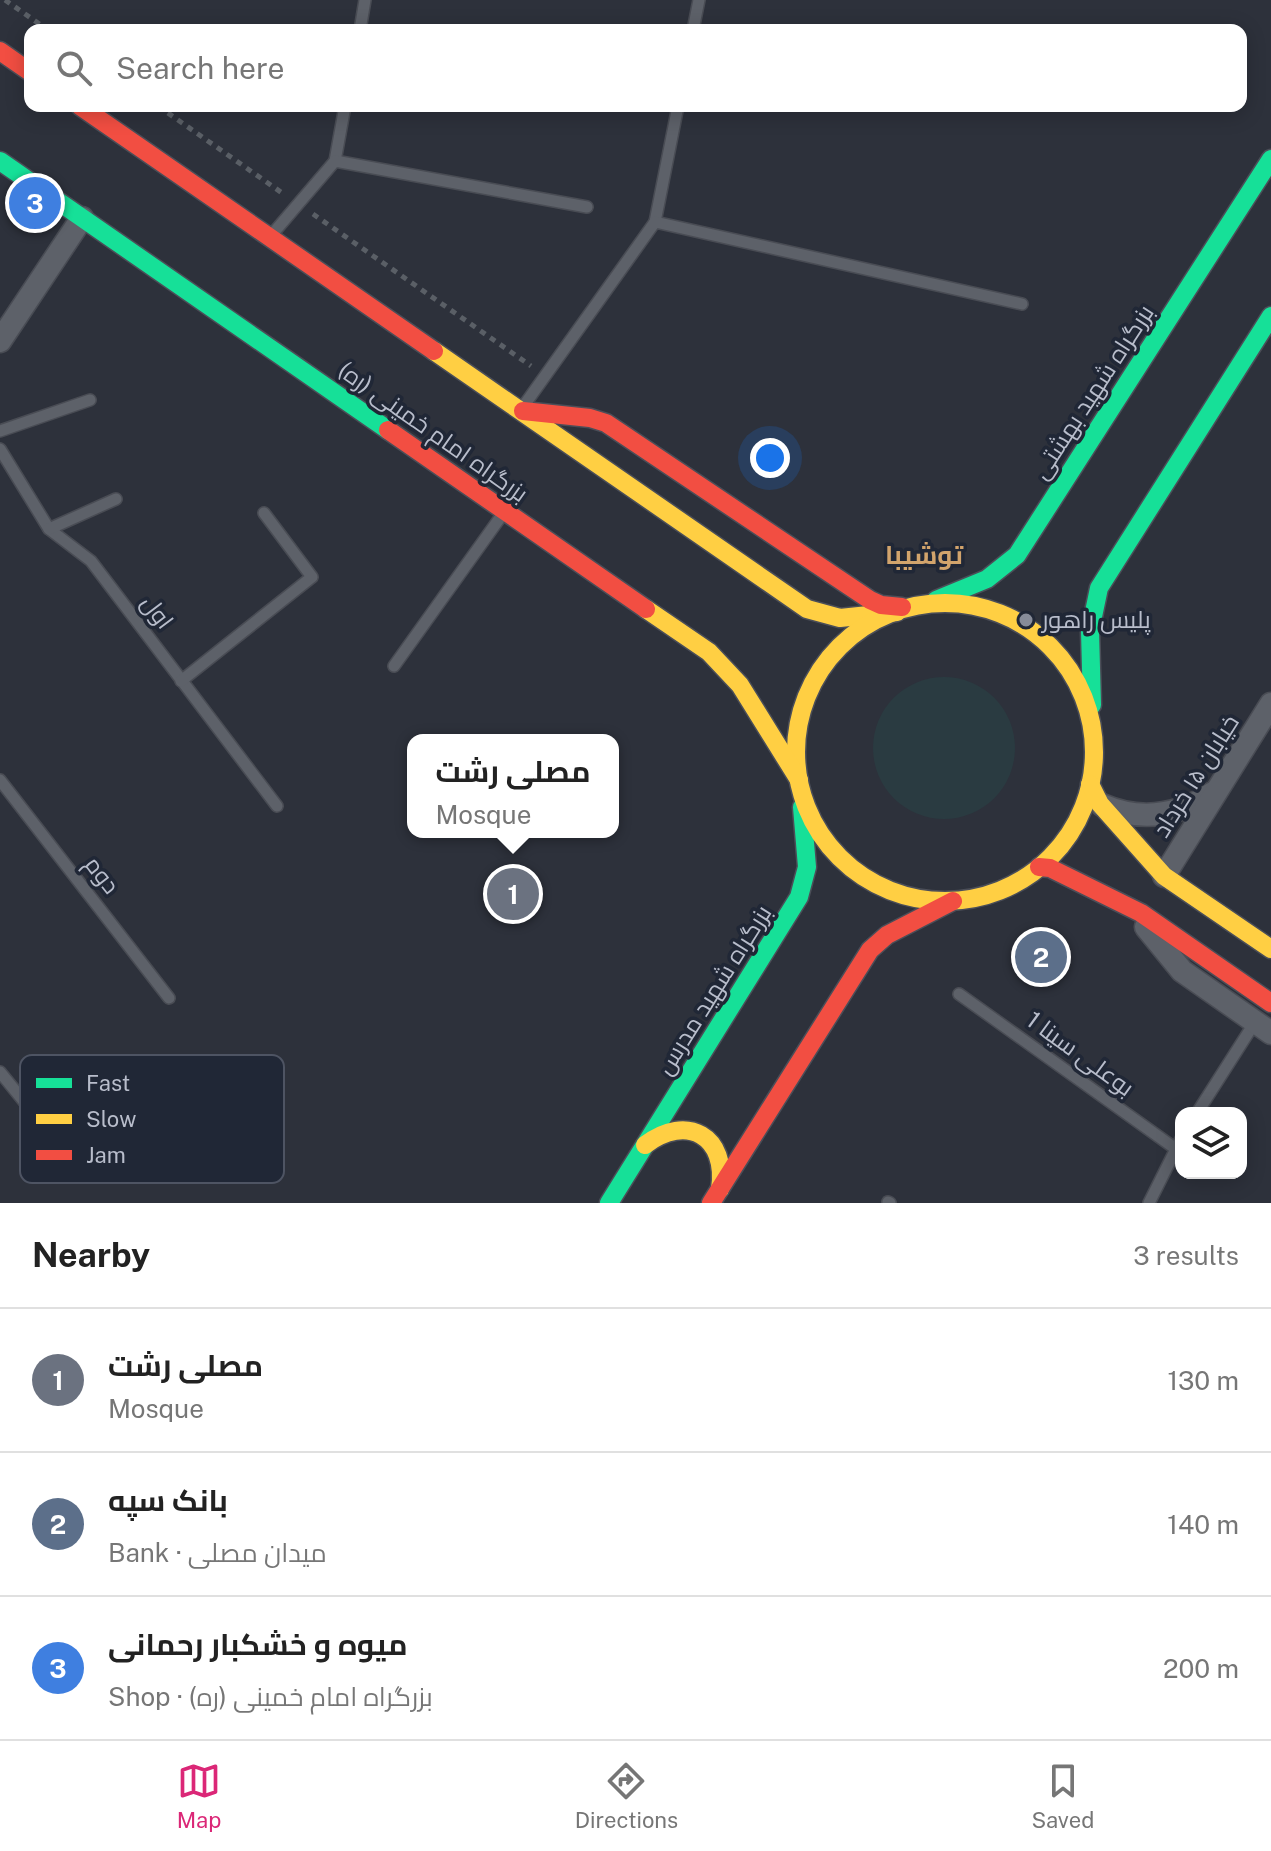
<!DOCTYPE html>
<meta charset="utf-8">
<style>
body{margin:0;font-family:"Public Sans",Cairo,sans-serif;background:#f6f6f6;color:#222}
.controls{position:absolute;right:24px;bottom:24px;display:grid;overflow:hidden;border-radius:16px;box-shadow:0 4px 20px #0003}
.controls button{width:72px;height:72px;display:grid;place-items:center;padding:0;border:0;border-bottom:2px solid #e0e0e0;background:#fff;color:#222;font:40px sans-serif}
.you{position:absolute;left:770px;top:458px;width:28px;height:28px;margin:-20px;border:6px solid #fff;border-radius:50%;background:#1a73e8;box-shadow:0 0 0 12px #1a73e833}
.badge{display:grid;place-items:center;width:52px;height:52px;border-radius:50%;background:#db2777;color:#fff;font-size:26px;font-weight:700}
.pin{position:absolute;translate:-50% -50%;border:4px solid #fff;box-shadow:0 2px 8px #0006}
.popup{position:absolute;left:407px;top:734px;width:212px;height:104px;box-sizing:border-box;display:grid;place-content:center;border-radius:16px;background:#fff;filter:drop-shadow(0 2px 6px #0005);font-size:26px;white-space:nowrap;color:#767676}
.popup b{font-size:30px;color:#222}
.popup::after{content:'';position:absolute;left:50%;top:100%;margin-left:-16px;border:16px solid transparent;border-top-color:#fff}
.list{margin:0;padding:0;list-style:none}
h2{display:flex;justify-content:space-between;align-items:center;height:104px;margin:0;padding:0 32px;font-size:34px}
h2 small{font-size:26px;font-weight:400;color:#767676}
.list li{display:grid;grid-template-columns:52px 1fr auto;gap:24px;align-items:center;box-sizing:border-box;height:144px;padding:0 32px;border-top:2px solid #e0e0e0}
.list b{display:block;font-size:30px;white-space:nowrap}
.list p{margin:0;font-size:26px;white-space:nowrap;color:#767676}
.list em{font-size:26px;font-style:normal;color:#767676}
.icon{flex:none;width:44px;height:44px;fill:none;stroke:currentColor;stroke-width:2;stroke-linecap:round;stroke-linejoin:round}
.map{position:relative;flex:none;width:1271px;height:1203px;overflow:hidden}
.search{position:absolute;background:#fff;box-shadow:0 4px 20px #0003;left:24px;right:24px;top:24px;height:88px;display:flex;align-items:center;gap:20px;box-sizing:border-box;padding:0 28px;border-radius:16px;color:#767676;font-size:30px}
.sheet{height:536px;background:#fff}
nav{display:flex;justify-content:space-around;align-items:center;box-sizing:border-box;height:112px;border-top:2px solid #e0e0e0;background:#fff;font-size:22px;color:#767676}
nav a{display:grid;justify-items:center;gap:4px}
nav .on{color:#db2777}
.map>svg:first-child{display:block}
.green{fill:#2a3b41}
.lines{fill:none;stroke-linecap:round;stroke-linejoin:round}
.lane-casing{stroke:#494c54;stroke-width:14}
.street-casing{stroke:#494c54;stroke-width:25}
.fast-casing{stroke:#4b4e58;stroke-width:21}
.slow-casing{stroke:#4b4e58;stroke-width:21}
.jam-casing{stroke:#4b4e58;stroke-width:21}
.path{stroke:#5a5f66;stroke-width:5;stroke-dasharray:6 6;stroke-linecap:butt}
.lane{stroke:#5d6169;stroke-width:11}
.street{stroke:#5d6169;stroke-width:22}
.fast{stroke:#16e098;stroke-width:18}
.slow{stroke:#ffcf43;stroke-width:18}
.jam{stroke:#f24e42;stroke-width:18}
.poi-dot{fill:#878c99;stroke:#202736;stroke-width:3}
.labels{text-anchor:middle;stroke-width:7;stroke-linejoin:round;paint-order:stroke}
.street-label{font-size:24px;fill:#b8bdcb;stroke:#202736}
.poi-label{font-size:24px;fill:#b8bdcb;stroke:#202736;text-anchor:start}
.neighbourhood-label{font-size:26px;font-weight:bold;fill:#d2a46c;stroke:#202736}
.key{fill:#202736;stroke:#4e5463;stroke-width:2}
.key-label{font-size:22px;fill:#b8bdcb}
</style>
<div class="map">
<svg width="1271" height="1203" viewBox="0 0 1271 1203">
<rect width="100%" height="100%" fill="#2d313b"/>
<circle class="green" cx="944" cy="748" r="71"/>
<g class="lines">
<defs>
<g id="lane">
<path d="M360 30 365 0"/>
<path d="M693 30 699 0"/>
<path d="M335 161 345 106"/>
<path d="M655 222 678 106"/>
<path d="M275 231 335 161 587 207"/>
<path d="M525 404 655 222 1022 304"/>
<path d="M0 431 90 400"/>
<path d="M0 449 49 529 91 561 277 806"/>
<path d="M49 529 116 499"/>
<path d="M394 666 502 515"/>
<path d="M181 681 312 577 264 513"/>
<path d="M0 780 169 998"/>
<path d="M959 994 1176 1149"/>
<path d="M0 1072 66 1153"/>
<path d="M1197 1113 1257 1019"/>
<path d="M888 1202 890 1203"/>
<path d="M1149 1203 1181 1139"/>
</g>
<g id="street">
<path d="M0 341 82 218"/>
<path d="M1102 805C1141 822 1178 816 1213 793"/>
<path d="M1164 876 1271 704"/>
<path d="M1146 927 1182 971 1271 1033"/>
</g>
<g id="fast">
<path d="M0 161 388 430"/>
<path d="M936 600 987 579 1017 555 1271 159"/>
<path d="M1092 705 1090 631 1099 588 1271 316"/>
<path d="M609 1203 799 897 807 867 802 807"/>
</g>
<g id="slow">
<path d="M434 351 807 609 840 618 897 612"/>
<circle cx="945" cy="752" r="149"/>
<path d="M646 609 709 652 740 685 799 780"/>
<path d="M1090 784 1100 804 1164 876 1271 949"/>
<path d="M645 1145C687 1113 728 1136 720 1189"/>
</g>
<g id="jam">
<path d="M0 51 30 72"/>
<path d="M80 106 434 351"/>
<path d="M523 411 590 418 606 423 870 600 881 605 902 607"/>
<path d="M388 430 646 609"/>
<path d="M1039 867 1050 868 1141 913 1271 1003"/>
<path d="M711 1203 870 950 887 935 953 901"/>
</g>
</defs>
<use href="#lane" class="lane-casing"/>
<use href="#street" class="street-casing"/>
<use href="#fast" class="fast-casing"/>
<use href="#slow" class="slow-casing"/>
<use href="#jam" class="jam-casing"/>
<g class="path">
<path d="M5 0 48 30"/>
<path d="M158 106 285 195"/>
<path d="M313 214 531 366"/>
</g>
<use href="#lane" class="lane"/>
<use href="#street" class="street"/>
<use href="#fast" class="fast"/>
<use href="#slow" class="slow"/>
<use href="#jam" class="jam"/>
</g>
<circle class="poi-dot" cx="1026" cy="620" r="8"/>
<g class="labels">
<g class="street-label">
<text transform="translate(1093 392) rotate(-57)" y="8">بزرگراه شهید بهشتی</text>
<text transform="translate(433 432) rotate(35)" y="8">بزرگراه امام خمینی (ره)</text>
<text transform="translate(157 612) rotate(53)" y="8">اول</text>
<text transform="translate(1196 776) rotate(-58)" y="8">خیابان ۱۵ خرداد</text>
<text transform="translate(102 875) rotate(52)" y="8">دوم</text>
<text transform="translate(714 990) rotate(-58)" y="8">بزرگراه شهید مدرس</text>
<text transform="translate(1080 1054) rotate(36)" y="8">بوعلی سینا 1</text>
</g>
<g class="poi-label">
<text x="1042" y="628">پلیس راهور</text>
</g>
<g class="neighbourhood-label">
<text x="924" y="564">توشیبا</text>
</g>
</g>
<rect x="20" y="1055" width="264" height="128" rx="12" class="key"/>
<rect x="36" y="1078" width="36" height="10" fill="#16e098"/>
<rect x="36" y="1114" width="36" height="10" fill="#ffcf43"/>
<rect x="36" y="1150" width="36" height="10" fill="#f24e42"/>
<g class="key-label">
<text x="86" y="1091">Fast</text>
<text x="86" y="1127">Slow</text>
<text x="86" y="1163">Jam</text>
</g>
</svg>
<div class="controls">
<button><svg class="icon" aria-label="layers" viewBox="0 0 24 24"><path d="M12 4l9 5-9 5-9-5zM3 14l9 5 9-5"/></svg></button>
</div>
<div class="you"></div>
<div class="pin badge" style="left:513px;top:894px;background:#6b7280">1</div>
<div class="popup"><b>مصلی رشت</b>Mosque</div>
<div class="pin badge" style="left:1041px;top:957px;background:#5c6f8a">2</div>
<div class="pin badge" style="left:35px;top:203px;background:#3f7fe0">3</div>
<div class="search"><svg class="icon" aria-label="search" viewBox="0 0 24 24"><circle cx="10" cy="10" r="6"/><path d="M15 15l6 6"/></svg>Search here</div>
</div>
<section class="sheet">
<h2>Nearby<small>3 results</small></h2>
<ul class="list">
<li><span class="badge" style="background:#6b7280">1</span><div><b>مصلی رشت</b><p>Mosque</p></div><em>130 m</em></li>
<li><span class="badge" style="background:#5c6f8a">2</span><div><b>بانک سپه</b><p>Bank · میدان مصلی</p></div><em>140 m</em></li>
<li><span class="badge" style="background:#3f7fe0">3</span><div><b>میوه و خشکبار رحمانی</b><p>Shop · بزرگراه امام خمینی (ره)</p></div><em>200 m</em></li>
</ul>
</section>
<nav>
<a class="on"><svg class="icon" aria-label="map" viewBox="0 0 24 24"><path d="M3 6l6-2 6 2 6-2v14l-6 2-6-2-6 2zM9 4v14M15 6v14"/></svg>Map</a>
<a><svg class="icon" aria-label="directions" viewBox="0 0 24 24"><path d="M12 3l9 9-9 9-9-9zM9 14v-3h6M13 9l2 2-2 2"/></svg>Directions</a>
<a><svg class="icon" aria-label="saved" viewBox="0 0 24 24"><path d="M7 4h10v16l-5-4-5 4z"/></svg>Saved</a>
</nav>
